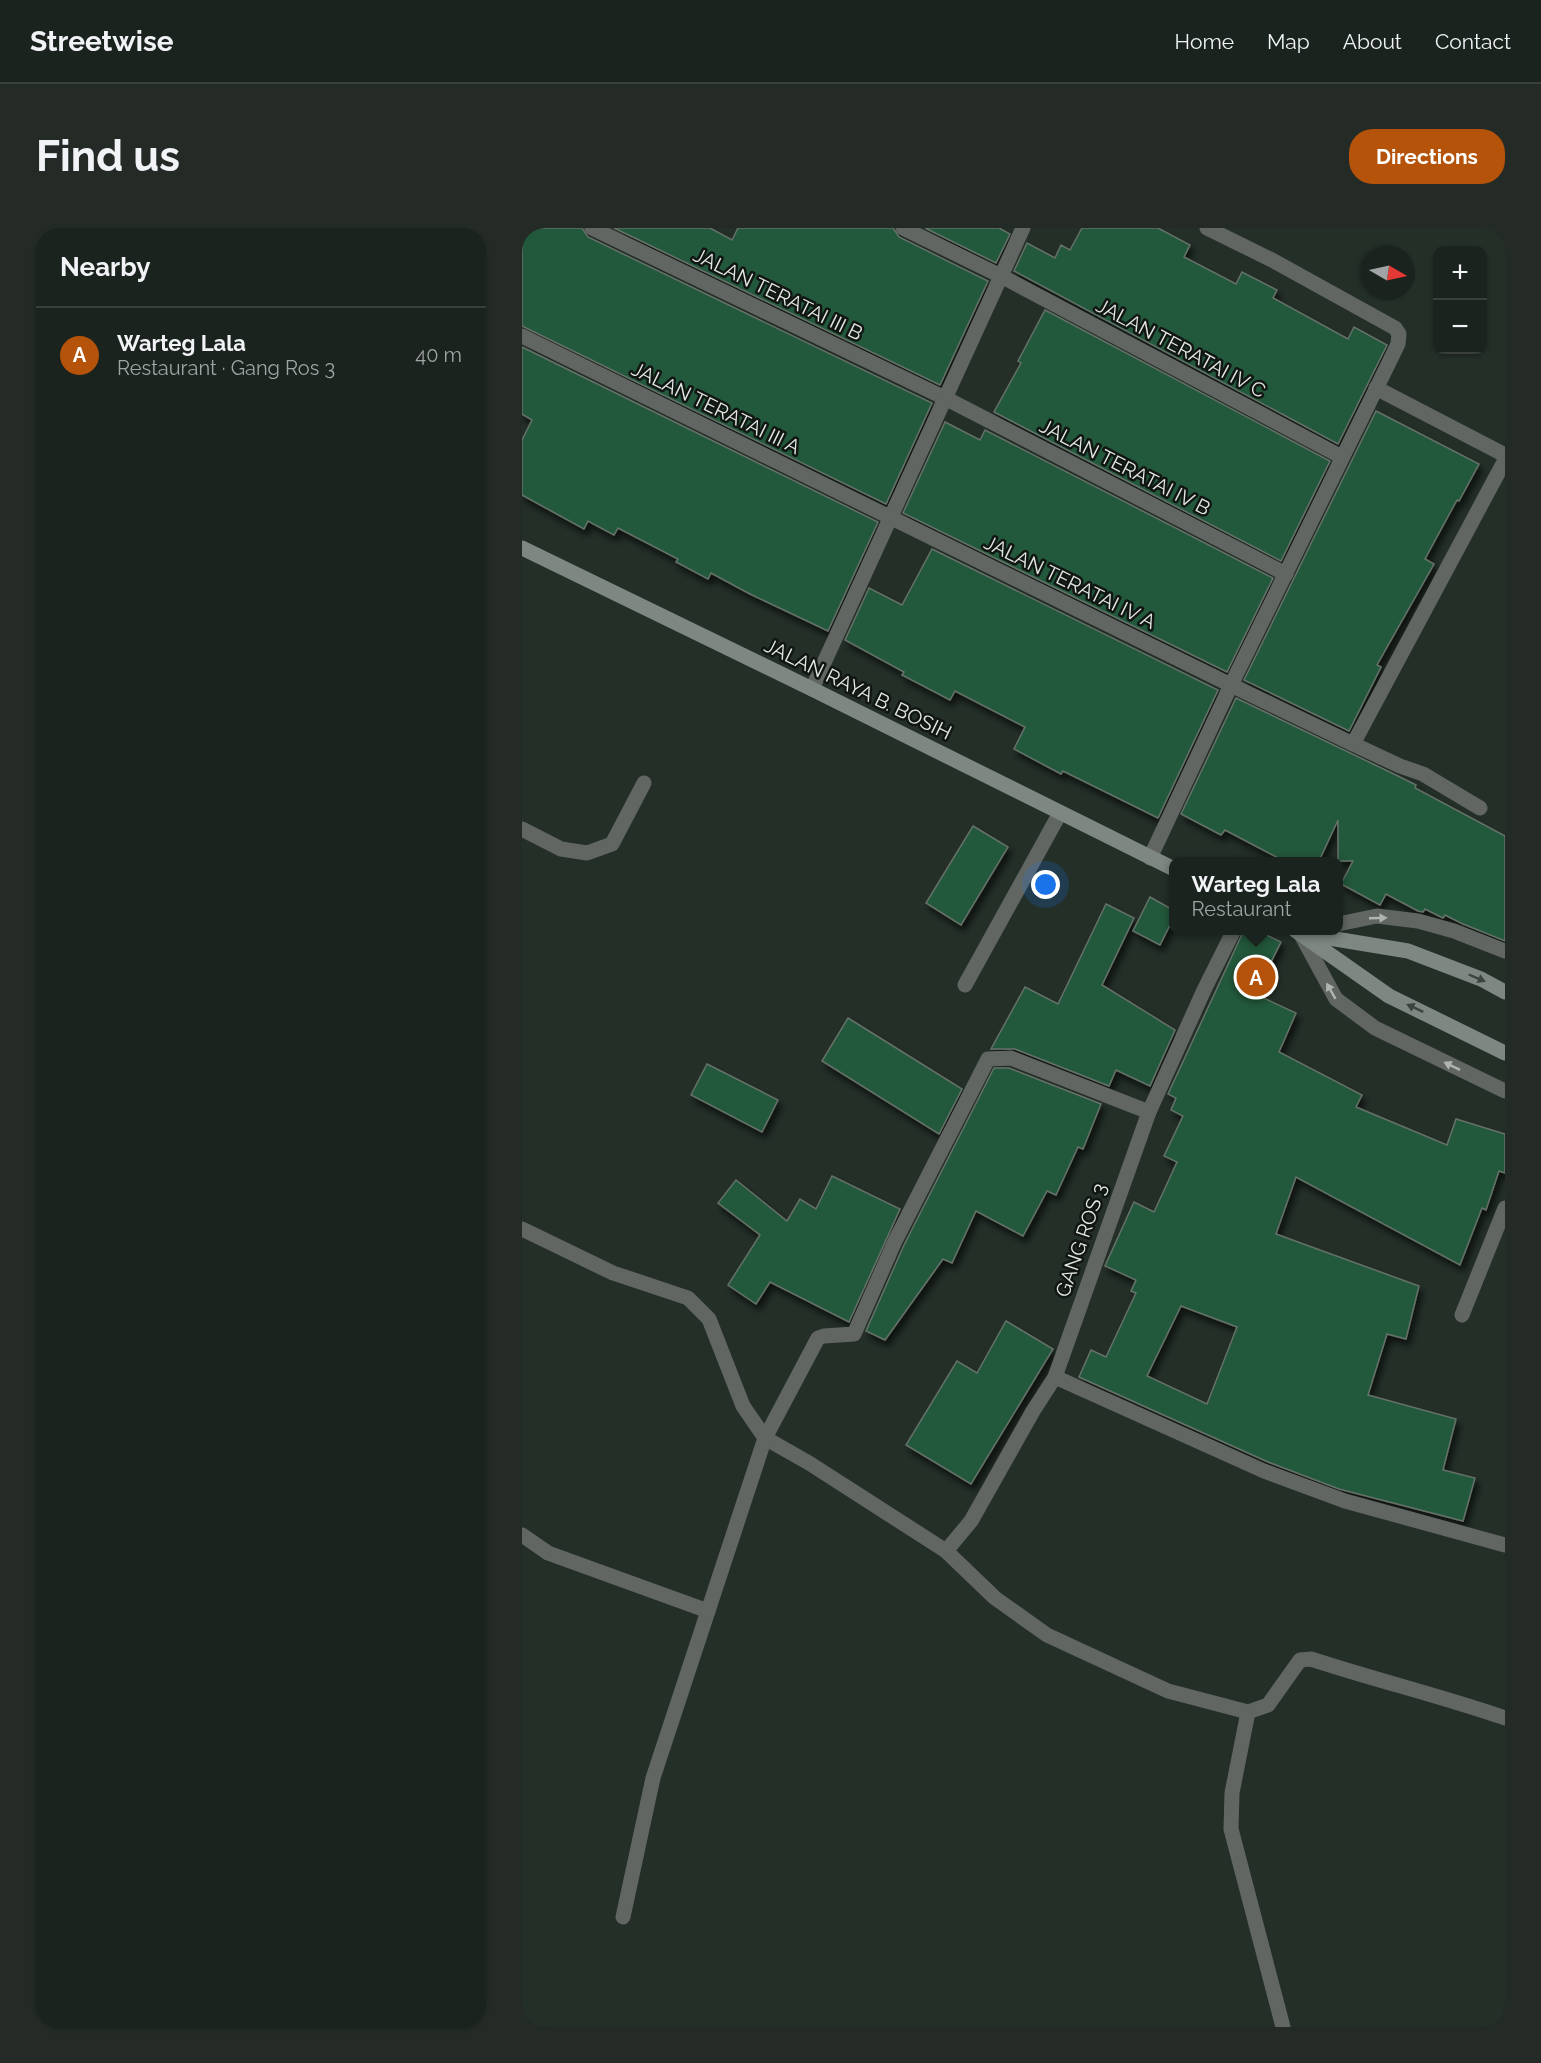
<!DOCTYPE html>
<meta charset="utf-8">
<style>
body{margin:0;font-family:Raleway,sans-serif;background:#242b27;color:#f1f3f6}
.controls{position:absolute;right:18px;top:18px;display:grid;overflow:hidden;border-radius:12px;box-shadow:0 2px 4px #0004}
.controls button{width:54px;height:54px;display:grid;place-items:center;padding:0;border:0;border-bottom:2px solid #39403c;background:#1b231e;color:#f1f3f6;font:30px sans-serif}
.compass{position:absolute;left:839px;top:18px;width:54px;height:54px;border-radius:50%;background:#1b231e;box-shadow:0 2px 4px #0004;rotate:99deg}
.you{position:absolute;left:524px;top:657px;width:21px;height:21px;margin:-15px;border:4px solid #fff;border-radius:50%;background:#1a73e8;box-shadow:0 0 0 9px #1a73e833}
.badge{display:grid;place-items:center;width:39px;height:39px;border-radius:50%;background:#b45309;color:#fff;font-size:20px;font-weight:700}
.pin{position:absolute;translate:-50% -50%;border:3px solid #fff;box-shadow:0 2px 6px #0006}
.popup{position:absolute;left:647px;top:629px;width:174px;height:78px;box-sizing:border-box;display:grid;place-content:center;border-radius:12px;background:#1b231e;filter:drop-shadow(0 2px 4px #0005);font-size:20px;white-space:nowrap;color:#a0a4a4}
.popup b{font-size:22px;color:#f1f3f6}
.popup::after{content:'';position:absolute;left:50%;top:100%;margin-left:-12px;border:12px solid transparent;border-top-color:#1b231e}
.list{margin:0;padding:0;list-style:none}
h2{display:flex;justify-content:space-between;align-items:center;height:78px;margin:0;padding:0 24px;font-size:26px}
h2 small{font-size:20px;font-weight:400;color:#a0a4a4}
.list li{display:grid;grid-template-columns:39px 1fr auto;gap:18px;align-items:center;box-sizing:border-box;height:96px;padding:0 24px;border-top:2px solid #39403c}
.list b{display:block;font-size:22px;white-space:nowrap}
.list p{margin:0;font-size:20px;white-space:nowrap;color:#a0a4a4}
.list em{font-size:20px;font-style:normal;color:#a0a4a4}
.map{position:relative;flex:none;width:983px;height:1799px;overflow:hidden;border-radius:24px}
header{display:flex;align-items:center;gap:36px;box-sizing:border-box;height:84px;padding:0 30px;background:#1b231e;border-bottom:2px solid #39403c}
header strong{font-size:28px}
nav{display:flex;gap:33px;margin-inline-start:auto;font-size:21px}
.intro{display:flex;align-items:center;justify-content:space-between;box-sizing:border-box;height:144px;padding:0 36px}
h1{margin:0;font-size:42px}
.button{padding:15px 27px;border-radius:24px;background:#b45309;color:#fff;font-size:21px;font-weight:700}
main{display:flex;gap:36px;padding:0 36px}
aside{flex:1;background:#1b231e;border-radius:24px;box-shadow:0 2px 4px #0004}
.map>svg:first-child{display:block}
.building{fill:#21593a;stroke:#657169;stroke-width:1.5;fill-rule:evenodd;filter:url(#shadow)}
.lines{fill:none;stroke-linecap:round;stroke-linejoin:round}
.lane{stroke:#616662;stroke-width:15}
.street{stroke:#616662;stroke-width:15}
.secondary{stroke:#7e8781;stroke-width:15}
.oneway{fill:#aeb4b0}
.oneway2{fill:#3d433e}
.labels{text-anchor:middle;stroke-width:5;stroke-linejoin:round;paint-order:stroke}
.street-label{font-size:20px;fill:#e2e8e4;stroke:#111612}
</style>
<header>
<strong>Streetwise</strong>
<nav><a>Home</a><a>Map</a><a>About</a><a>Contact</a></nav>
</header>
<div class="intro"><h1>Find us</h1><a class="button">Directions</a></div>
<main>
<aside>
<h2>Nearby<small></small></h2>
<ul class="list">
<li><span class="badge">A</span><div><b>Warteg Lala</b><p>Restaurant · Gang Ros 3</p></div><em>40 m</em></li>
</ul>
</aside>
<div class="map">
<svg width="983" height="1799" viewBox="0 0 983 1799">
<defs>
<filter id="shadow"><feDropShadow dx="3.5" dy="6" stdDeviation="3" flood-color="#0009"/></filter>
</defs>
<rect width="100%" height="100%" fill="#242f28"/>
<g class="building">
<path d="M0 0H60L66 9 410 175 364 276 0 98Z"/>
<path d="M92 0H188L210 12 216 0H371L377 9 466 53 418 157Z"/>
<path d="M403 0H477L488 6 474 35Z"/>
<path d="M560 0H636L668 17 662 29 714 56 720 44 755 62 751 70 826 111 832 99 865 117 816 216 492 43 505 15 533 30 539 17 548 22Z"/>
<path d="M523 82 808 233 759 333 472 184 499 135 496 133Z"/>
<path d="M0 119 356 294 306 403 228 366 189 345 186 351 154 334 156 331 96 300 92 307 66 293 62 301 0 267V212L10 192 0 186Z"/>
<path d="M854 183 957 236 937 273 935 272 903 331 912 336 855 437 859 439 827 503 722 452Z"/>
<path d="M423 194 458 212 463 202 751 350 705 444 381 285Z"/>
<path d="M410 321 696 462 636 590 541 543 539 546 492 521 503 499 433 463 428 472 380 447 382 444 323 412 347 360 380 377Z"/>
<path d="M714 470 876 548 894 557 893 560 983 608V713L941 696 923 687 921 690 903 681 901 684 896 683 864 666 858 677 819 656 831 633H816V592L797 633H762L703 602 699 607 659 586Z"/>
<path d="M451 598 486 619 439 697 404 675Z"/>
<path d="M628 669 651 682V691L638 717 611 703Z"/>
<path d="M584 676 612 690 580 757 653 802 628 858 594 842 587 858 493 821H469L503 759 536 776Z"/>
<path d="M722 702H734L759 714 733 766 774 785 757 824 840 867 834 879 925 917 934 891 983 906V945L977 943 964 982 960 980 938 1037 774 949 754 1006 897 1058 884 1111 865 1106 846 1167 934 1191 921 1242 953 1250 941 1293 817 1261 746 1234 557 1149 569 1122 584 1129 614 1065 609 1063 614 1052 583 1038 612 974 632 984 655 934 642 928 661 888 649 882 654 870 646 866ZM659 1078 715 1099 685 1176 625 1148Z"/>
<path d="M326 790 440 861 417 906 300 833Z"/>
<path d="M185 836 256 872 240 904 169 867Z"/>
<path d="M472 840H487L579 876 561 921 556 919 534 967 525 963 501 1008 454 983 430 1035 421 1031 363 1112 344 1103 382 1017Z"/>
<path d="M310 948 378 981 327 1094 248 1054 234 1076 206 1057 238 1007 196 975 214 952 265 993 278 971 294 981Z"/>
<path d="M484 1093 531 1121 449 1256 384 1217 435 1133 455 1145Z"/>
</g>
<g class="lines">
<path class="lane" d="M0 601 39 621 65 625 90 616 122 555"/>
<g class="street">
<path d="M70 0 423 170 764 346"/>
<path d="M381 0 479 48 820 229"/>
<path d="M0 108 709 457 831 516 878 538 901 546 958 580"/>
<path d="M854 160 983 227"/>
<path d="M290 461 501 0"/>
<path d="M831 516 983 232"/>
<path d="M628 630 709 457 876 116 877 106 873 100 750 32 685 0"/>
<path d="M816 696 855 688 896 693 932 703 983 723"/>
<path d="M778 705 814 771 853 800 983 863"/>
<path d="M443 757 538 585"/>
<path d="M0 1001 91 1045 166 1070 187 1091 221 1178 243 1210 287 1235 424 1323 473 1370 525 1407 646 1463 726 1484 746 1477 778 1432 789 1431C853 1452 919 1468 983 1490"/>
<path d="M940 1087 983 980"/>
<path d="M533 1149 742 1243 823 1273 983 1317"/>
<path d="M0 1307 26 1325 186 1383"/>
<path d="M424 1323 449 1293 511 1183 533 1149 627 884 682 762 712 702"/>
<path d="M726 1484 710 1565 709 1601 761 1799"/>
<path d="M101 1689 131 1550 243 1210 296 1110 302 1108 332 1106 373 1013 466 831 489 830 627 884"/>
</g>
<g class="secondary">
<path d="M0 320 290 461 652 641"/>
<path d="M773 702 867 768 983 825"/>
<path d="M783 706 886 723 959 751 983 764"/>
</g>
</g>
<defs><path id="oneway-solid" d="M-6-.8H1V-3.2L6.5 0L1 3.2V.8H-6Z" transform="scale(1.5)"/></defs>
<g class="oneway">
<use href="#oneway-solid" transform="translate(856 690) rotate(-2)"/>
<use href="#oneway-solid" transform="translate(809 763) rotate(-120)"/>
<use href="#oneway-solid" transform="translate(930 838) rotate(-154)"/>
</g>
<g class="oneway2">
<use href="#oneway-solid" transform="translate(955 750) rotate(23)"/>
<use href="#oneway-solid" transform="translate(893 780) rotate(-155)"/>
</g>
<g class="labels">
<g class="street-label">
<text transform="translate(256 66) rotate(26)" y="7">JALAN TERATAI III B</text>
<text transform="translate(659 120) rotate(28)" y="7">JALAN TERATAI IV C</text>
<text transform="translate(194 180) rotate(26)" y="7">JALAN TERATAI III A</text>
<text transform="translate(603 239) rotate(27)" y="7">JALAN TERATAI IV B</text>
<text transform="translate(548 354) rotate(26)" y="7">JALAN TERATAI IV A</text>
<text transform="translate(336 461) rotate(26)" y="7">JALAN RAYA B. BOSIH</text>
<text transform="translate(559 1012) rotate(-71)" y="7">GANG ROS 3</text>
</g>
</g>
</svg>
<div class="controls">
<button>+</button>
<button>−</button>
</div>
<svg class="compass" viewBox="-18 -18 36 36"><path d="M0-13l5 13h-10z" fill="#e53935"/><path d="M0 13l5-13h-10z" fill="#a0a4a4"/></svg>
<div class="you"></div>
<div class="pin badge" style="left:734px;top:749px">A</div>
<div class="popup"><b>Warteg Lala</b>Restaurant</div>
</div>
</main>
